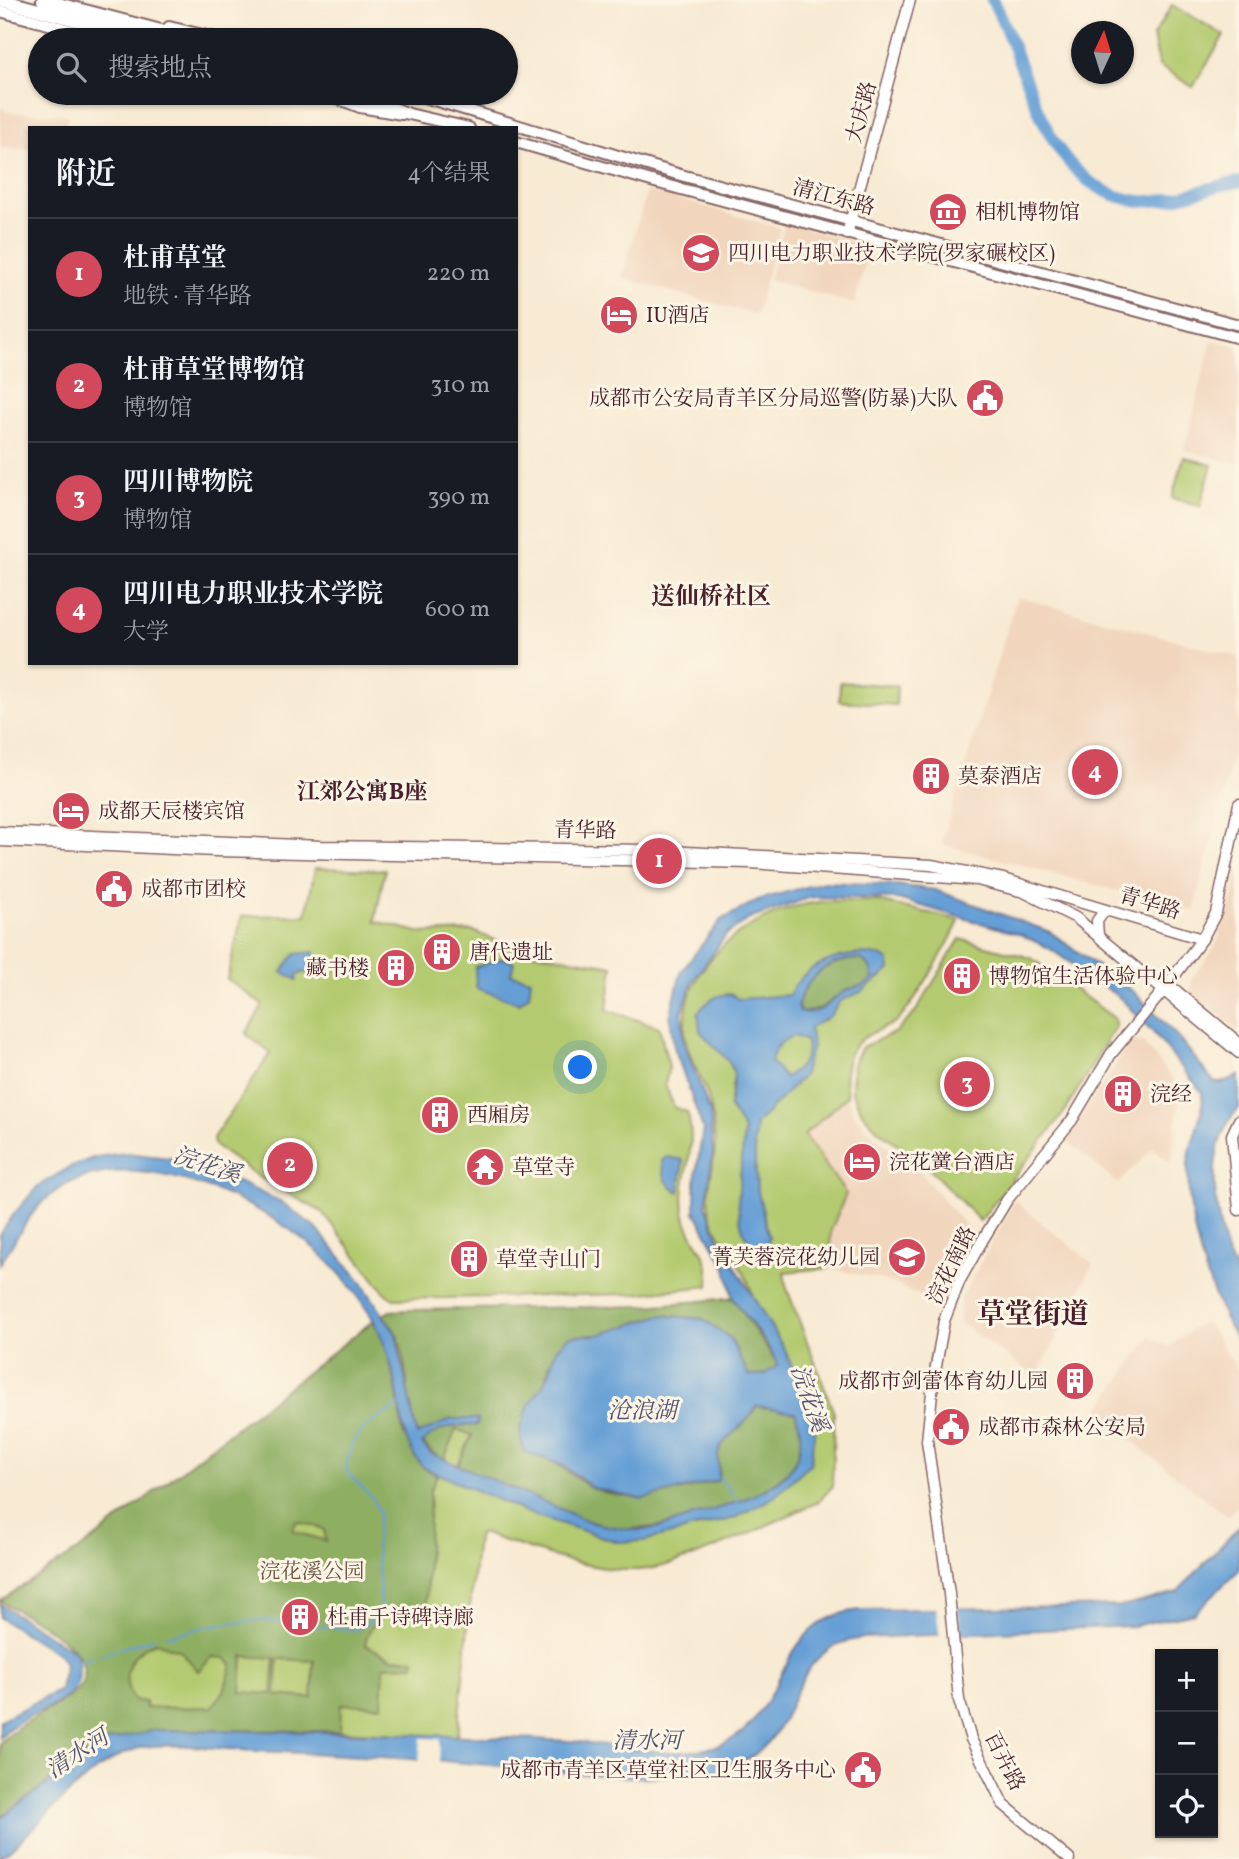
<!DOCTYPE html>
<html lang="zh">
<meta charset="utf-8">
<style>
body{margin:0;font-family:Vollkorn,"Noto Serif SC",serif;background:#242831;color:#f1f3f6}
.controls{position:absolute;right:21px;bottom:21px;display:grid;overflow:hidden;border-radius:0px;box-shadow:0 2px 5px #0004}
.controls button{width:63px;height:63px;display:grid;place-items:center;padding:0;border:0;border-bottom:2px solid #363941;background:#171b24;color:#f1f3f6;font:35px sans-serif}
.compass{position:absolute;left:1071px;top:21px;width:63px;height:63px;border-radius:50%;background:#171b24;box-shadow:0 2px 5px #0004;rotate:4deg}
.you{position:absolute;left:581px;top:1068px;width:24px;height:24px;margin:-18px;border:5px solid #fff;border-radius:50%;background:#1a73e8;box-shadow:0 0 0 10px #1a73e833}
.badge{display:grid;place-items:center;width:46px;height:46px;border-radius:50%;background:#d1495b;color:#fff;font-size:23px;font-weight:700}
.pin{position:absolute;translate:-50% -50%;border:4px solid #fff;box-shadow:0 2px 7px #0006}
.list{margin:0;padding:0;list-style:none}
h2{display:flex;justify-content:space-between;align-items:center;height:91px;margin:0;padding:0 28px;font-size:30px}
h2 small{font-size:23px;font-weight:400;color:#9ea1a6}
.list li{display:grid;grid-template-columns:46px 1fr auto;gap:21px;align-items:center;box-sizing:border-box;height:112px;padding:0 28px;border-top:2px solid #363941}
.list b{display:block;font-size:26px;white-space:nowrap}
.list p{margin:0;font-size:23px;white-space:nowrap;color:#9ea1a6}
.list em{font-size:23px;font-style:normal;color:#9ea1a6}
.icon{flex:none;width:38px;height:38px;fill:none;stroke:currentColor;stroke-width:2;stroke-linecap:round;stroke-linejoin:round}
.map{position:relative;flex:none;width:1239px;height:1859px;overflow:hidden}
.search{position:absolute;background:#171b24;box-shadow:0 2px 5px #0004;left:28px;top:28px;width:490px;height:77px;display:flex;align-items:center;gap:18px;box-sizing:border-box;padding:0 24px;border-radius:38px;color:#9ea1a6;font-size:26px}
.panel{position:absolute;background:#171b24;box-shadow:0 2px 5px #0004;left:28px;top:126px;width:490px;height:539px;border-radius:0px}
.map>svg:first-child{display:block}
.built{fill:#f1d5bd}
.green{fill:#b3ca6f;stroke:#7e744d;stroke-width:2}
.forest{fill:#8eae62;stroke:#6c6646;stroke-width:2;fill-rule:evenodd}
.water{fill:#659fd5;stroke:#585f80;stroke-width:2;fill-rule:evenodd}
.pier{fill:#f8ead3}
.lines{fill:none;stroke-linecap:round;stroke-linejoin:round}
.stream{stroke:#659fd5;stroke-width:2}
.river{stroke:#659fd5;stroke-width:12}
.secondary-casing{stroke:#876666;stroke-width:13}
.primary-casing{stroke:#876666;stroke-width:14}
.highway-casing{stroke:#876666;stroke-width:16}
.secondary{stroke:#fff;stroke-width:10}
.primary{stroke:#fff;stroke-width:10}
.highway{stroke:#fff;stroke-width:12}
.labels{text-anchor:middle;stroke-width:6;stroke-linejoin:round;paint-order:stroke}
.street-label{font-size:21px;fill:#4a1f2b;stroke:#fcf5e5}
.poi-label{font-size:21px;fill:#4a1f2b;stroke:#fcf5e5;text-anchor:start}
.park-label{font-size:21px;fill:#6a523f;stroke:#fcf5e5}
.neighbourhood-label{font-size:23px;font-weight:bold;fill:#4a1f2b;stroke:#fcf5e5}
.water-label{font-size:23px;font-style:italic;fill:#55526f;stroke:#fcf5e5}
.quarter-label{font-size:24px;font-weight:bold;fill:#4a1f2b;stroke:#fcf5e5}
.district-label{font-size:28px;font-weight:bold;fill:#4a1f2b;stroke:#fcf5e5}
</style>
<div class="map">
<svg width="1239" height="1859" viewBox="0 0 1239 1859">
<rect width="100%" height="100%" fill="#fcf5e5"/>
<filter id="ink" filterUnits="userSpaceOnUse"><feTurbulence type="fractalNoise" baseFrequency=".0143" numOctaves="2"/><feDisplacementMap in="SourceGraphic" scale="14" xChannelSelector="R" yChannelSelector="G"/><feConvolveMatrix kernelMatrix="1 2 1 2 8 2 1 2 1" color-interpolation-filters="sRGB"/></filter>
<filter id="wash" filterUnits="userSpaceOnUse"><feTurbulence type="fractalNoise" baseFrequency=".00686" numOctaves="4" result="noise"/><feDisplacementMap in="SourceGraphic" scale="28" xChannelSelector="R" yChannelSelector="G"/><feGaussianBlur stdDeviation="1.57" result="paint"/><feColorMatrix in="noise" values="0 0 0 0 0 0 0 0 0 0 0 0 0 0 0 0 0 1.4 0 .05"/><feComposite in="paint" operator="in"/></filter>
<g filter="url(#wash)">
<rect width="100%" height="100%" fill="#f8ead3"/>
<g class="built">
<path d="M0 107 5 108V112L68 115 66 128H30V149L0 148Z"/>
<path d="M647 190 780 228 756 315 622 278Z"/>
<path d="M785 223 870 247 854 304 769 280Z"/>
<path d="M1212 340 1239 346V464L1184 450Z"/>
<path d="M1017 597 1239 657V728L1194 911 941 844Z"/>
<path d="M1239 869V1031L1191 992 1192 979 1215 947 1233 897Z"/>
<path d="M1131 1041 1142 1042 1173 1079 1180 1097 1171 1163 1153 1148 1118 1184 1066 1140Z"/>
<path d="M847 1096 856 1117 874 1136 920 1172 969 1230 973 1239 939 1297 929 1300 891 1282 829 1268 831 1230 846 1194 804 1135Z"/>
<path d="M1015 1201 1093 1264 1037 1377 962 1325 959 1316 960 1301Z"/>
<path d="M1205 1321 1239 1372V1503L1228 1517 1097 1413 1150 1336 1168 1347Z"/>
</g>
<g class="green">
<path d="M1172 5 1224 35 1193 87 1159 66 1153 36Z"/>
<path d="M1184 457 1212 465 1200 506 1172 498Z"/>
<path d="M840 682 897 686 896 705 839 701Z"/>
<path d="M315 868 385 870 375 921 422 933 473 931 519 950 613 966 607 1010 659 1027 669 1067 665 1084 674 1107 687 1112C700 1153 675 1182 686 1220 695 1248 711 1251 709 1286L632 1294 394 1299 386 1294 322 1212 260 1178 214 1145 213 1138 271 1053 246 1034 263 1005 227 979 242 916 306 915Z"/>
<path d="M877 901 959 920C953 938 910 1010 897 1021 890 1026 880 1029 872 1033 845 1046 843 1069 847 1096L804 1135 846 1194 831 1230 829 1268 784 1272 786 1286 834 1413 832 1487 818 1502C770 1523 708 1555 659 1567 608 1580 530 1549 481 1533L477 1537 457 1737 340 1731 156 1730 0 1815V1743C19 1723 41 1715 63 1701 127 1662 30 1618 0 1601L85 1546 373 1321 390 1311C507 1305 638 1318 752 1293 745 1266 722 1246 712 1219 703 1194 714 1171 715 1146 715 1136 713 1124 712 1114 709 1086 688 1062 685 1034 680 962 753 910 819 902 838 900 858 902 877 901Z"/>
<path d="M960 939 1031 958 1114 1018 1116 1026 1063 1114 980 1221 925 1164 878 1130 863 1114 852 1092 853 1064 862 1047 896 1032 914 1014Z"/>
</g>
<g class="forest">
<path d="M861 959 871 968 873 978C865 988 856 986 846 991 828 1000 823 1013 800 1012 797 1005 798 1003 801 996 813 970 832 960 861 959Z"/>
<path d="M733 1298 778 1365 766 1374 749 1376 730 1338 703 1319 661 1315 598 1335 569 1336C542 1355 536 1424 531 1455 558 1457 570 1478 593 1488 634 1506 676 1491 717 1481 722 1471 714 1458 720 1448 730 1431 748 1425 756 1406L795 1412C800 1424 805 1435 802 1448 791 1498 660 1535 616 1528 562 1518 508 1488 457 1467L472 1435 456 1429 444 1460C395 1435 416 1375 396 1333 393 1327 387 1320 383 1315L390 1311 411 1310 645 1306Z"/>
<path d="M373 1321 384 1340 395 1381 403 1433 424 1468 437 1475 430 1491 426 1614H406L402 1607C383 1610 368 1626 365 1645L392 1658 415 1659 414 1665 384 1666 382 1706 341 1704 340 1731 156 1730 69 1767 12 1811 0 1815V1743C19 1723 41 1715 63 1701 127 1662 30 1618 0 1601L85 1546ZM296 1521 324 1529 326 1541 293 1531ZM156 1642 181 1651 198 1671 212 1657 225 1658 232 1664 224 1691 212 1707 146 1708 145 1702 134 1700C117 1675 131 1651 156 1642ZM243 1656 275 1658 272 1694 241 1692ZM278 1659 314 1661 312 1698 276 1695Z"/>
</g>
<g class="water">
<path d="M824 882 896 885 935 890 1050 932 1135 993 1177 1036 1214 1082 1220 1083 1239 1076V1108C1205 1144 1213 1201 1225 1246 1228 1258 1236 1268 1239 1281 1239 1300 1239 1325 1239 1345 1208 1292 1187 1227 1188 1164 1189 1144 1208 1106 1201 1091L1153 1032 1120 998 1049 948 1022 935 898 899 811 897 749 919 726 935 693 981 682 1013 684 1043 710 1112 713 1153 706 1205 718 1237 786 1352 808 1406 815 1427 811 1463 774 1497 735 1518 644 1541 618 1542 528 1513 424 1468C400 1443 402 1412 395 1380 389 1357 383 1336 371 1316 353 1286 328 1258 300 1237 239 1191 114 1138 46 1199 27 1216 14 1243 0 1264V1235L13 1215 38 1186 72 1166 96 1157 126 1153 179 1159 214 1171 280 1201 315 1227 358 1277 396 1334 417 1435 451 1419H478L477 1425C455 1425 436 1427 422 1444L430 1453 593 1523C609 1526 624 1530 641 1530 661 1529 684 1519 703 1513 752 1498 821 1478 795 1412L756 1406C748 1425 730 1431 720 1448 714 1458 722 1471 717 1481L641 1499 593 1488 564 1466 523 1451 520 1430 528 1407 548 1377 556 1349 569 1336 598 1335 661 1315 703 1319 730 1338 749 1376 765 1374 778 1365 768 1346 733 1298 726 1268 695 1212V1180L703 1129 674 1047 670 1017 681 972 721 920 758 900Z"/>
<path d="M315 952 313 976 305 972 297 975V980L282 972 295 954Z"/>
<path d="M863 954 881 956 889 961 890 970 861 992 840 1001 830 1016 810 1028 812 1047 803 1076 756 1124 754 1144 757 1188 769 1237 766 1247 755 1249 743 1231 740 1220 738 1202 744 1131 729 1106 734 1075 730 1063 700 1031 698 1013C708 1000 716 994 732 994L738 999 789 995C803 967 832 955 863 954ZM861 959 870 967 873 978C866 987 858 986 848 990 829 998 826 1016 800 1012 797 1005 798 1002 801 996 813 970 832 959 861 959ZM795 1036 806 1041C809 1059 799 1071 784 1077L771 1062C773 1050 782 1038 795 1036Z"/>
<path d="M502 958 514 962 511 974 531 979 529 995 519 1003 476 988 475 967Z"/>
<path d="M667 1157 683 1160 679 1192C664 1183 663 1176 662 1160Z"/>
<path d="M1239 1527V1570L1194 1613 1133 1626 863 1638C850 1641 838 1642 828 1650 780 1684 799 1751 718 1770 648 1786 561 1771 490 1765 411 1758 332 1754 252 1751 223 1749 162 1741 136 1749 82 1767 44 1824 0 1858V1818L104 1742 156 1730C294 1731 432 1733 570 1741 615 1744 668 1760 713 1747 790 1726 769 1617 861 1610L1125 1606 1177 1592Z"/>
<path d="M0 1604 75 1652C96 1711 28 1702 0 1738V1720L60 1690 65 1664 60 1655 0 1618Z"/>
</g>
<g class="pier">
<path d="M936 1606H957L962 1637 940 1638Z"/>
<path d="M421 1738 440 1739 439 1764 419 1762Z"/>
</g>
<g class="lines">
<g class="stream">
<path d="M719 1476 738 1502"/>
<path d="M167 1636 213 1625 261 1620 356 1630 374 1619 381 1606 376 1544 379 1513 373 1499 346 1471C349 1430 370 1424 401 1404"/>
<path d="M102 1654 155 1638"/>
<path d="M77 1663 93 1657"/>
</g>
<path class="river" d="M992 0C1031 69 1042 190 1139 201 1173 204 1206 186 1239 182"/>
</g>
</g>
<g filter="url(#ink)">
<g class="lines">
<defs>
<g id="secondary">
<path d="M847 234 910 0"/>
<path d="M0 832 320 846 649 850 931 865 1003 879 1202 939"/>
<path d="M0 841 216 851 751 863 977 880 1024 892 1076 918 1239 1053"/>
<path d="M1098 935 1097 921 1105 910"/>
<path d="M1168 984 1239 1043"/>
<path d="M1239 1120 1232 1135 1239 1210"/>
<path d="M1069 1859 1003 1804 971 1739 959 1700 949 1594 927 1441 933 1383 944 1321 960 1280 982 1241 1007 1200 1072 1120 1111 1054 1163 991 1202 939 1216 913 1239 804"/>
</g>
<g id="primary">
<path d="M0 11 107 40"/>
<path d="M169 27 224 40"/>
<path d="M334 93 371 99 409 114 469 128"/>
<path d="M392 93 416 97"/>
<path d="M411 93 677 174 1239 325"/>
<path d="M337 98 360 107 402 114"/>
<path d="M516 142 655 182 1239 338"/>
</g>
<g id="highway">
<path d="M1 0 151 40"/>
<path d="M43 0 195 40"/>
</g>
</defs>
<use href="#secondary" class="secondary-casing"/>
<use href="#primary" class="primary-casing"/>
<use href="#highway" class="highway-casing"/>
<use href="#secondary" class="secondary"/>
<use href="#primary" class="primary"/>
<use href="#highway" class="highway"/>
</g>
</g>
<defs>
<symbol id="museum-disc" viewBox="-11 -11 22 22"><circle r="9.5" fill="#d1495b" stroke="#fcf5e5"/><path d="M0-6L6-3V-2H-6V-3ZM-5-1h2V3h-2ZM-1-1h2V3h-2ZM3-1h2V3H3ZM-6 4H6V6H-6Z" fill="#fff"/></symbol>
<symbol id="university-disc" viewBox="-11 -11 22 22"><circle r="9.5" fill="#d1495b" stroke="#fcf5e5"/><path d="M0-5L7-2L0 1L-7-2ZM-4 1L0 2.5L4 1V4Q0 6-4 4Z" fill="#fff"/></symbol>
<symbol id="hotel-disc" viewBox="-11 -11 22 22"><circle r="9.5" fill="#d1495b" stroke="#fcf5e5"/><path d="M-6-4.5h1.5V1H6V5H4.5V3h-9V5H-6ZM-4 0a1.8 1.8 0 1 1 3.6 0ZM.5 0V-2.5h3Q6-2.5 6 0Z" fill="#fff"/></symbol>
<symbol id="civic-disc" viewBox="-11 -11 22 22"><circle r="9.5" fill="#d1495b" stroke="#fcf5e5"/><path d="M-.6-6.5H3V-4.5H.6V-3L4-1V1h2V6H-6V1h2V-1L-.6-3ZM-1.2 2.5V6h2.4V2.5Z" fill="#fff"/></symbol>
<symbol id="building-disc" viewBox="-11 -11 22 22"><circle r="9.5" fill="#d1495b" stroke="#fcf5e5"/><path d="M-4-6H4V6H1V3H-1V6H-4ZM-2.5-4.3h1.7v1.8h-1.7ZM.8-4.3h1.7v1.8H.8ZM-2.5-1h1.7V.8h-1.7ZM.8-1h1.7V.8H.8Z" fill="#fff"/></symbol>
<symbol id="temple-disc" viewBox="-11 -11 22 22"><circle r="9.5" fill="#d1495b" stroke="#fcf5e5"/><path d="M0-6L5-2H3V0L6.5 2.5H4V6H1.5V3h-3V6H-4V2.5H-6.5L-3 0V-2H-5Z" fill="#fff"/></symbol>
<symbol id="school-disc" viewBox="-11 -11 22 22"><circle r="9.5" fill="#d1495b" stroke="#fcf5e5"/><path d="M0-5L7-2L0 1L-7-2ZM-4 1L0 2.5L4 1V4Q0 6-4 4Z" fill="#fff"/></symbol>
</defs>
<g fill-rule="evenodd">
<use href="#museum-disc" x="926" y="190" width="44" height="44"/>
<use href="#university-disc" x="679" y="231" width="44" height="44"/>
<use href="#hotel-disc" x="597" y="293" width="44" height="44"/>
<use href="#civic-disc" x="963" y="376" width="44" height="44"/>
<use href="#building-disc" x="909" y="754" width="44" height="44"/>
<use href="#hotel-disc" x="49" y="789" width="44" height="44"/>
<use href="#civic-disc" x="92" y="867" width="44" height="44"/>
<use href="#building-disc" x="420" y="930" width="44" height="44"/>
<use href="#building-disc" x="374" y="946" width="44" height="44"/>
<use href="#building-disc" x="940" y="954" width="44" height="44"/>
<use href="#building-disc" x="1101" y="1072" width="44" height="44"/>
<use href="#building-disc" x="418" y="1093" width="44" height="44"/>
<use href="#hotel-disc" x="840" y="1140" width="44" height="44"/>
<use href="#temple-disc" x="463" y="1145" width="44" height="44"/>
<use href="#school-disc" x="885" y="1235" width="44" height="44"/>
<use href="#building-disc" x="447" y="1237" width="44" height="44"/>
<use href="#building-disc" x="1053" y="1359" width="44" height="44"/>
<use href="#civic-disc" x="929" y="1405" width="44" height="44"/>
<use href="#building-disc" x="278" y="1595" width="44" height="44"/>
<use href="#civic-disc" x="841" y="1748" width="44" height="44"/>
</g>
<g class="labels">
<g class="street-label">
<text transform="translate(861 112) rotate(-75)" y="7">大庆路</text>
<text transform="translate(834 197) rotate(15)" y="7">清江东路</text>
<text transform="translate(585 830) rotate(1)" y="7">青华路</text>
<text transform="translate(1150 903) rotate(17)" y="7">青华路</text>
<text transform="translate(951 1265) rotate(-64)" y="7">浣花南路</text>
<text transform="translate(1005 1761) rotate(63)" y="7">百卉路</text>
</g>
<g class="poi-label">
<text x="975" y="219">相机博物馆</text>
<text x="728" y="260">四川电力职业技术学院(罗家碾校区)</text>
<text x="646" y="322">IU酒店</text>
<text x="958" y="405" text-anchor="end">成都市公安局青羊区分局巡警(防暴)大队</text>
<text x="958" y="783">莫泰酒店</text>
<text x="98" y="818">成都天辰楼宾馆</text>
<text x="141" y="896">成都市团校</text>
<text x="469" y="959">唐代遗址</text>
<text x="369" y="975" text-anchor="end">藏书楼</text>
<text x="989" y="983">博物馆生活体验中心</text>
<text x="1150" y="1101">浣经</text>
<text x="467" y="1122">西厢房</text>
<text x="889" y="1169">浣花黉台酒店</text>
<text x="512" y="1174">草堂寺</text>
<text x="880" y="1264" text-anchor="end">菁芙蓉浣花幼儿园</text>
<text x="496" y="1266">草堂寺山门</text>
<text x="1048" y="1388" text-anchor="end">成都市剑蕾体育幼儿园</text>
<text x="978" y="1434">成都市森林公安局</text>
<text x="327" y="1624">杜甫千诗碑诗廊</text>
<text x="836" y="1777" text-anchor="end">成都市青羊区草堂社区卫生服务中心</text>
</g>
<g class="park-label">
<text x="312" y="1578">浣花溪公园</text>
</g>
<g class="neighbourhood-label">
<text x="362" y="799">江郊公寓B座</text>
</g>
<g class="water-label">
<text transform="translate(207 1164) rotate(18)" y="8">浣花溪</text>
<text transform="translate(810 1398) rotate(71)" y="8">浣花溪</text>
<text x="642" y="1418">沧浪湖</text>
<text x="647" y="1748">清水河</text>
<text transform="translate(77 1753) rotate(-33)" y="8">清水河</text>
</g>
<g class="quarter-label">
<text x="711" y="604">送仙桥社区</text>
</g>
<g class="district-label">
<text x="1033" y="1323">草堂街道</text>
</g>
</g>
</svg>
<div class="controls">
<button>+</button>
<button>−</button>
<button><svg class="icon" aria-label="locate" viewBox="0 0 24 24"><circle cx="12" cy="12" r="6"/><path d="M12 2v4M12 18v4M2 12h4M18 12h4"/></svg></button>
</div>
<svg class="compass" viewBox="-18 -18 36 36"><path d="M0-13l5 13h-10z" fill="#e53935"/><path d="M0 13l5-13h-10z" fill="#9ea1a6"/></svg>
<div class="you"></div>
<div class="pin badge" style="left:659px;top:861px">1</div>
<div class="pin badge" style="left:290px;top:1165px">2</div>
<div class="pin badge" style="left:967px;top:1084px">3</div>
<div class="pin badge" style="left:1095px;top:772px">4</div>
<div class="search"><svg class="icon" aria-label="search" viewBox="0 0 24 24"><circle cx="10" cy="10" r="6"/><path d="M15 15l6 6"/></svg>搜索地点</div>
<section class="panel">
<h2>附近<small>4个结果</small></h2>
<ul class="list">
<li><span class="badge">1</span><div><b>杜甫草堂</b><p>地铁 · 青华路</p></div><em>220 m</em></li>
<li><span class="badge">2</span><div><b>杜甫草堂博物馆</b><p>博物馆</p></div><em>310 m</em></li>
<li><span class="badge">3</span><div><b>四川博物院</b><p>博物馆</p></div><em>390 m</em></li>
<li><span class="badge">4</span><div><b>四川电力职业技术学院</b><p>大学</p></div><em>600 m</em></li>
</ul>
</section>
</div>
